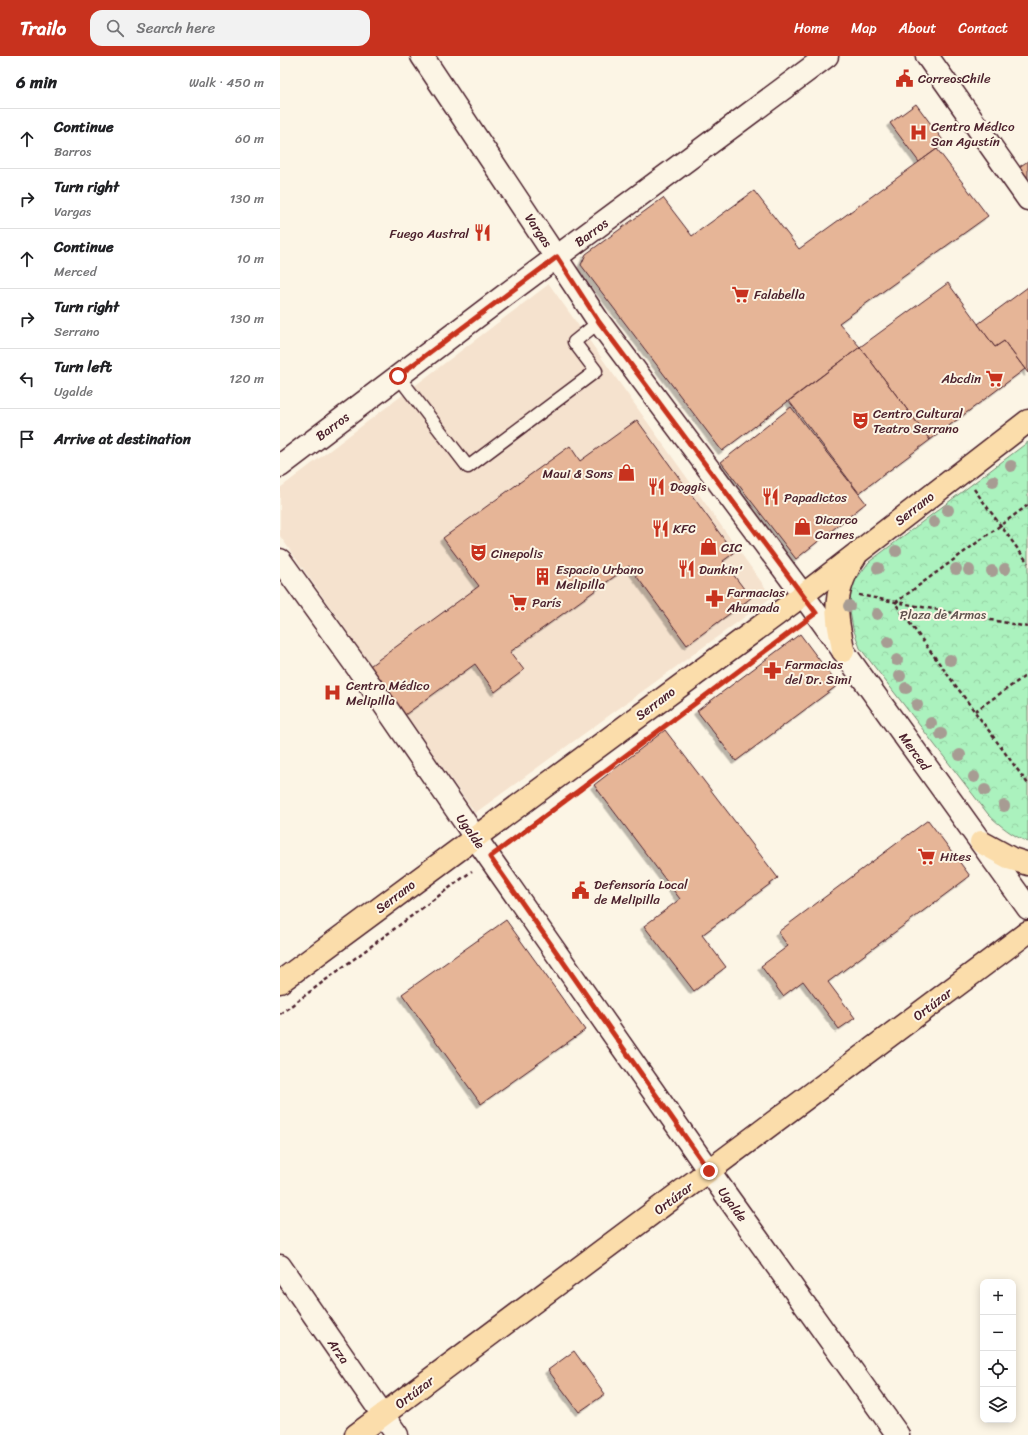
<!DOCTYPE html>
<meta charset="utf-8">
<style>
body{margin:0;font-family:Sriracha,sans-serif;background:#f2f2f2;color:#202124}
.controls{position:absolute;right:12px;bottom:12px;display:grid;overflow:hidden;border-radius:8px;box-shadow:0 2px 10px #0003}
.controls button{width:36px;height:36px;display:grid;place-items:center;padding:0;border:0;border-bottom:1px solid #e0e0e0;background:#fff;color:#202124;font:20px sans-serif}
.stop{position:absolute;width:12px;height:12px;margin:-9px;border:3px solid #c8321e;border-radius:50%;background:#fff}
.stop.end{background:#c8321e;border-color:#fff;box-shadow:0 1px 4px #0008}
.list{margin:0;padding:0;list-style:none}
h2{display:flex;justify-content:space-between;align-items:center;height:52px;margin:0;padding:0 16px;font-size:17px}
h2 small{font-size:13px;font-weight:400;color:#757577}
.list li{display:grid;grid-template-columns:26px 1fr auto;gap:12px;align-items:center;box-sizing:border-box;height:60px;padding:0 16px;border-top:1px solid #e0e0e0}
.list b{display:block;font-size:15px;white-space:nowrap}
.list p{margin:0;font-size:13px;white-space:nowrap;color:#757577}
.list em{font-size:13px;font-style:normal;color:#757577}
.icon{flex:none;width:22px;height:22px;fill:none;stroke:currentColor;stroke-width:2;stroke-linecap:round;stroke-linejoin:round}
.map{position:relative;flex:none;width:748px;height:1379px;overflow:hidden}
header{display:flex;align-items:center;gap:24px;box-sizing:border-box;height:56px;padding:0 20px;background:#c8321e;color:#fff}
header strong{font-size:19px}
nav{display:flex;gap:22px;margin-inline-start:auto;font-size:14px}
.search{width:280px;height:36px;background:#f2f2f2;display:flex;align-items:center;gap:10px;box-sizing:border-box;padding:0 14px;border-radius:12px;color:#757577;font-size:15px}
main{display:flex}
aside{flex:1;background:#fff}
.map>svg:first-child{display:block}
.built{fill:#f5e2ce}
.park{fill:url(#park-crowns);stroke:#7a8874}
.building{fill:#e6b597;stroke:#4a1f2b;filter:url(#shadow)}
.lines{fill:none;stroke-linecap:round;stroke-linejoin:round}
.service-casing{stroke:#4a1f2b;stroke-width:15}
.minor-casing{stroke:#4a1f2b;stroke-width:25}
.tertiary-casing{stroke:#4a1f2b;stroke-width:25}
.secondary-casing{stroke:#4a1f2b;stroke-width:25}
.primary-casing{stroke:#4a1f2b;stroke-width:25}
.path{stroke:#4a1f2b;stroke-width:2.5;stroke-dasharray:4 3;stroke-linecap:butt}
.service{stroke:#fcf5e5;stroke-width:12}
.minor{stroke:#fcf5e5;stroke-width:22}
.tertiary{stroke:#fcf5e5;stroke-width:22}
.secondary{stroke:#fcf5e5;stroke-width:22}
.primary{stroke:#fbddab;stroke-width:22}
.tree{fill:#a79c93}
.route{stroke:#c8321e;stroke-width:5}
.labels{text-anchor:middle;stroke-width:4;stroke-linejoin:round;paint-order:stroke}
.poi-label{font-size:13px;fill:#4a1f2b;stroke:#fcf5e5;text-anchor:start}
.street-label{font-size:13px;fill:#4a1f2b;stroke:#fcf5e5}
.park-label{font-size:13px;fill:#625450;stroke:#fcf5e5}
</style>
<header>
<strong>Trailo</strong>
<div class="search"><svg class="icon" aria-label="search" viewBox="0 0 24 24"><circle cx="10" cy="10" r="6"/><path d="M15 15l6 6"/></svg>Search here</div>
<nav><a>Home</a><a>Map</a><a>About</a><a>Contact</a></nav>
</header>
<main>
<aside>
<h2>6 min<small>Walk · 450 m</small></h2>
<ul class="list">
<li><svg class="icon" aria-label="ahead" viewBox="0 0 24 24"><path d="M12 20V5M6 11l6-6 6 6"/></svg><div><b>Continue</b><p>Barros</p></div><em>60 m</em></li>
<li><svg class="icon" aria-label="right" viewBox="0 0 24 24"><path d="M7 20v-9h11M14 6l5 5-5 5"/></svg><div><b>Turn right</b><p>Vargas</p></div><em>130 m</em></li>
<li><svg class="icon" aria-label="ahead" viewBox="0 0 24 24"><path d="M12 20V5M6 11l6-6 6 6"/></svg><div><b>Continue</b><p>Merced</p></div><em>10 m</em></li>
<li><svg class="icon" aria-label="right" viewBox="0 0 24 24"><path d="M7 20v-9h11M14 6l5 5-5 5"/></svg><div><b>Turn right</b><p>Serrano</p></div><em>130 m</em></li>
<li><svg class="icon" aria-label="left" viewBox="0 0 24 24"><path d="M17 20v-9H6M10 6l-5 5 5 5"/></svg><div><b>Turn left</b><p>Ugalde</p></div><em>120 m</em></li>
<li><svg class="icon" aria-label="arrive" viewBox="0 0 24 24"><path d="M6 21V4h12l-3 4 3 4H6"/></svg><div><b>Arrive at destination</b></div></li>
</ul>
</aside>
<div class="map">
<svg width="748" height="1379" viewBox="0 0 748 1379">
<defs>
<pattern id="park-crowns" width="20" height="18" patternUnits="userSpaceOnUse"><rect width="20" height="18" fill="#abf2be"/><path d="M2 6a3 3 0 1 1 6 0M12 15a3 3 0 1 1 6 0" fill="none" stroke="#95cfa3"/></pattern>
<filter id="shadow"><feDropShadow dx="-3.5" dy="3.5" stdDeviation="0" flood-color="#0004"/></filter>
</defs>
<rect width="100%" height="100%" fill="#fcf5e5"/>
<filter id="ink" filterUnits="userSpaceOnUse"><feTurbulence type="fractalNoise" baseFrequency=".025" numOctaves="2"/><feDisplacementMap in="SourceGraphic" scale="8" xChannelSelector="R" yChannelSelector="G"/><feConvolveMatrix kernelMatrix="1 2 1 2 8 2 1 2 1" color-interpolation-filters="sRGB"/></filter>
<g filter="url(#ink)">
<path class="built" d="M269 228 492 541 195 757 0 480V432Z"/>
<path class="park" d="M748 386V786C733 780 720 770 708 758L580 592 573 572 569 550V533L589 506Z"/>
<g class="building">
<path d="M636 48 665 87 639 106 610 67Z"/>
<path d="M657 93 708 160 559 267 580 291 442 395 301 209 306 198 383 142 412 180 474 135 519 193Z"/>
<path d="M748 105V124L739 111Z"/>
<path d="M668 227 715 291 724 285 745 313 650 384 580 291Z"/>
<path d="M748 231V317L724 285 715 291 698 268Z"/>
<path d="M580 291 650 384 579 437 509 345Z"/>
<path d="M511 351 586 447 516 503 441 406Z"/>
<path d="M357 364 454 497 443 505 471 542 407 589 349 510 230 596 244 614 215 636 195 608 122 661 87 612 199 530 163 482 290 390 300 405Z"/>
<path d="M520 578 558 629 456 705 417 655Z"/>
<path d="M385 674 498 822 422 879 446 911 414 935 364 870 400 843 314 729Z"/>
<path d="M648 764 690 820 548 926 575 962 559 973 523 925 503 940 481 910 508 890 498 876Z"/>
<path d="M226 864 305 974 201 1048 122 938Z"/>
<path d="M294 1295 325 1338 299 1356 268 1314Z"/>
</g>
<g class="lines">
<defs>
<path id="service" d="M118 320 188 411 316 315 294 286 319 266"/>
<g id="minor">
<path d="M647 0 748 143"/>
<path d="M0 410 224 240 547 0"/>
<path d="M195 781 429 1115 618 1379"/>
</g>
<path id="tertiary" d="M0 1210 117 1379"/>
<g id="secondary">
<path d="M142 0 319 266 523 539 748 852"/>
<path d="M0 504 103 647 195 781"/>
</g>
<g id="primary">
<path d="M563 595C562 584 559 574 558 564 555 541 562 520 575 501"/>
<path d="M701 786 732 803 748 808"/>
<path d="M0 926 523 539 748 365"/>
<path d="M76 1379 748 876"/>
</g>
</defs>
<use href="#service" class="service-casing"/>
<use href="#minor" class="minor-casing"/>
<use href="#tertiary" class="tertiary-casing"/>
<use href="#secondary" class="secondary-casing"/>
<use href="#primary" class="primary-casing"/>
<g class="path">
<path d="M694 433 748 507"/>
<path d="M748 449 615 547 748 728"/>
<path d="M579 539 748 571"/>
<path d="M695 655 748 618"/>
<path d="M226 789 313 724"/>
<path d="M0 958 192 815"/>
</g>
<use href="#service" class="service"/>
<use href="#minor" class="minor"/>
<use href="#tertiary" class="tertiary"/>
<use href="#secondary" class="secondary"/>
<use href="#primary" class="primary"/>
</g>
<g class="tree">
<circle cx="731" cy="410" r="6"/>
<circle cx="713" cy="425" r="6"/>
<circle cx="668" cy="454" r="6"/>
<circle cx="654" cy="466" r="6"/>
<circle cx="616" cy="495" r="6"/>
<circle cx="598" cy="512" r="6"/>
<circle cx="676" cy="513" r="6"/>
<circle cx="725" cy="513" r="6"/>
<circle cx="689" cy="514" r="6"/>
<circle cx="712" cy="515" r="6"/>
<circle cx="569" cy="550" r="6"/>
<circle cx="597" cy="558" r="6"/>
<circle cx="608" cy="586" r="6"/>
<circle cx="617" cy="604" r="6"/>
<circle cx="670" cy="604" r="6"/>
<circle cx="620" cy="620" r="6"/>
<circle cx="626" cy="632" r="6"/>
<circle cx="637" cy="649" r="6"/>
<circle cx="651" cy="667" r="6"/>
<circle cx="661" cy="678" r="6"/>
<circle cx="680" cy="699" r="6"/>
<circle cx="694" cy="721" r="6"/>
<circle cx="705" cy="734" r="6"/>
<circle cx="724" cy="750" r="6"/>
</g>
</g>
<g class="lines" filter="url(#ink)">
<path class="route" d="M118 320 277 201 319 266 536 557 210 801 429 1115"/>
</g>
<defs>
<symbol id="civic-bare" viewBox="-9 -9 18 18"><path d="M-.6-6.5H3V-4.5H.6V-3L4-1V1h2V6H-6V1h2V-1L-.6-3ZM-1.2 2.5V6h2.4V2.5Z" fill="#c8321e" stroke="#fcf5e5" stroke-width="2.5" paint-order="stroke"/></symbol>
<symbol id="hospital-bare" viewBox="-9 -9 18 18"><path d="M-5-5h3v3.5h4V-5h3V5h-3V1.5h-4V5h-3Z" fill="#c8321e" stroke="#fcf5e5" stroke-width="2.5" paint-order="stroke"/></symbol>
<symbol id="restaurant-bare" viewBox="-9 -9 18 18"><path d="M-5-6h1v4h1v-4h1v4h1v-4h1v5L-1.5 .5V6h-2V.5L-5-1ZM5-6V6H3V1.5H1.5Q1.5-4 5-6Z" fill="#c8321e" stroke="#fcf5e5" stroke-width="2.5" paint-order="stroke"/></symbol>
<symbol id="supermarket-bare" viewBox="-9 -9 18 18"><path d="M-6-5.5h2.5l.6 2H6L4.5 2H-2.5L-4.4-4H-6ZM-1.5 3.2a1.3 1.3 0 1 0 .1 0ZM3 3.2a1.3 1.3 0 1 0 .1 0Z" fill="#c8321e" stroke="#fcf5e5" stroke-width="2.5" paint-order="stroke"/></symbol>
<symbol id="theatre-bare" viewBox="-9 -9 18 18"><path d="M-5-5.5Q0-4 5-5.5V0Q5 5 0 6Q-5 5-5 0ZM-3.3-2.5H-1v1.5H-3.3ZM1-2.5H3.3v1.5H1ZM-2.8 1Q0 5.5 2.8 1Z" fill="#c8321e" stroke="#fcf5e5" stroke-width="2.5" paint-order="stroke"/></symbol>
<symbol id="shop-bare" viewBox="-9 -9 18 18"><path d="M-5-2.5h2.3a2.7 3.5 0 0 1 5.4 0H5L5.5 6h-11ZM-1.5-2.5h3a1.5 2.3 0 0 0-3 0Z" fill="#c8321e" stroke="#fcf5e5" stroke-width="2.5" paint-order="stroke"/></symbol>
<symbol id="building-bare" viewBox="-9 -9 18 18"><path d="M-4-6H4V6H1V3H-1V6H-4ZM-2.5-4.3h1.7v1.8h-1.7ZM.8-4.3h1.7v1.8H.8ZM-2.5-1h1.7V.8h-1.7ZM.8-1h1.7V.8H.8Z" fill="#c8321e" stroke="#fcf5e5" stroke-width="2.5" paint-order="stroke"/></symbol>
<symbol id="pharmacy-bare" viewBox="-9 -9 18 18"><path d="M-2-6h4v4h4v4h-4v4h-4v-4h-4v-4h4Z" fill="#c8321e" stroke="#fcf5e5" stroke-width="2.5" paint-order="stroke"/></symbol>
</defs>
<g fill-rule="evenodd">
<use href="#civic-bare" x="612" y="10" width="25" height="25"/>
<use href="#hospital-bare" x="626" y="64" width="25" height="25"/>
<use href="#restaurant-bare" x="190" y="164" width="25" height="25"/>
<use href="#supermarket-bare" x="448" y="226" width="25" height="25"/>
<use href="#supermarket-bare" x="702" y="310" width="25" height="25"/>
<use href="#theatre-bare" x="568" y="352" width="25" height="25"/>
<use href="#shop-bare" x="334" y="404" width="25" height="25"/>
<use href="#restaurant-bare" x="364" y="418" width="25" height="25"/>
<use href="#restaurant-bare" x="478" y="428" width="25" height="25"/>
<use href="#shop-bare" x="510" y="458" width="25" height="25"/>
<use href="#restaurant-bare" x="368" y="460" width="25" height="25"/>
<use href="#shop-bare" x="416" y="478" width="25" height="25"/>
<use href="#theatre-bare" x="186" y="484" width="25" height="25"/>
<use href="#restaurant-bare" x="394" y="500" width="25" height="25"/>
<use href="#building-bare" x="250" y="508" width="25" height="25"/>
<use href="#pharmacy-bare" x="422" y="530" width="25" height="25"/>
<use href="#supermarket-bare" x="226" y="534" width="25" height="25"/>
<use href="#pharmacy-bare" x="480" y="602" width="25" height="25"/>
<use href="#hospital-bare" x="40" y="624" width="25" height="25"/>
<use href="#supermarket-bare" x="634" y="788" width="25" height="25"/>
<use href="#civic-bare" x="288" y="822" width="25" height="25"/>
</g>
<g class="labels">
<g class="poi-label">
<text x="638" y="27">CorreosChile</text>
<text x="651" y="75">Centro Médico<tspan x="651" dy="15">San Agustín</tspan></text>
<text x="189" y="182" text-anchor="end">Fuego Austral</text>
<text x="474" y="243">Falabella</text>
<text x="701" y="327" text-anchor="end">Abcdin</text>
<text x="593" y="362">Centro Cultural<tspan x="593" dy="15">Teatro Serrano</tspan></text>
<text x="333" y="422" text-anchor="end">Maui &amp; Sons</text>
<text x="390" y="435">Doggis</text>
<text x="504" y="446">Papadictos</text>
<text x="535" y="468">Dicarco<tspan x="535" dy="15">Carnes</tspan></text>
<text x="393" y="477">KFC</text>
<text x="441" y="496">CIC</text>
<text x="211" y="502">Cinepolis</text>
<text x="276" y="518">Espacio Urbano<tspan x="276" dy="15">Melipilla</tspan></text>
<text x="419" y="518">Dunkin'</text>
<text x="447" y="541">Farmacias<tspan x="447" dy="15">Ahumada</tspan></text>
<text x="252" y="551">París</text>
<text x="505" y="613">Farmacias<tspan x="505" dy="15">del Dr. Simi</tspan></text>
<text x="66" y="634">Centro Médico<tspan x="66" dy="15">Melipilla</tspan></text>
<text x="660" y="805">Hites</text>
<text x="314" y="833">Defensoría Local<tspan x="314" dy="15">de Melipilla</tspan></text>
</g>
<g class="street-label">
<text transform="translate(259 174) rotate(56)" y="5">Vargas</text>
<text transform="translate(311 176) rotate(-37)" y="5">Barros</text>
<text transform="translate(52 370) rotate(-37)" y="5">Barros</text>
<text transform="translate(634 452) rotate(-38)" y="5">Serrano</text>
<text transform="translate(375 647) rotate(-37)" y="5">Serrano</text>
<text transform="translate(635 695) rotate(54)" y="5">Merced</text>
<text transform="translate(191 775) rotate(55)" y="5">Ugalde</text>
<text transform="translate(115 840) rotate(-37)" y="5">Serrano</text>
<text transform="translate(652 948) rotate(-37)" y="5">Ortúzar</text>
<text transform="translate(393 1142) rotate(-37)" y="5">Ortúzar</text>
<text transform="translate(453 1148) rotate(54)" y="5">Ugalde</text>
<text transform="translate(59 1295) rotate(55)" y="5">Arza</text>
<text transform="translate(134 1336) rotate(-37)" y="5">Ortúzar</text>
</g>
<g class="park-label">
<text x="663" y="563">Plaza de Armas</text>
</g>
</g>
</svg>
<div class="controls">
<button>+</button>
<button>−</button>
<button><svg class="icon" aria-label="locate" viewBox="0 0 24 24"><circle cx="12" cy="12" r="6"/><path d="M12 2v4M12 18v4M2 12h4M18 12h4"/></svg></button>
<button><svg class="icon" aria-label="layers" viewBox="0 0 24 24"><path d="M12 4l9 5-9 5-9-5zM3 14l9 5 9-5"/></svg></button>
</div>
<div class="stop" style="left:118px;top:320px"></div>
<div class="stop end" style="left:429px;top:1115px"></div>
</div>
</main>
